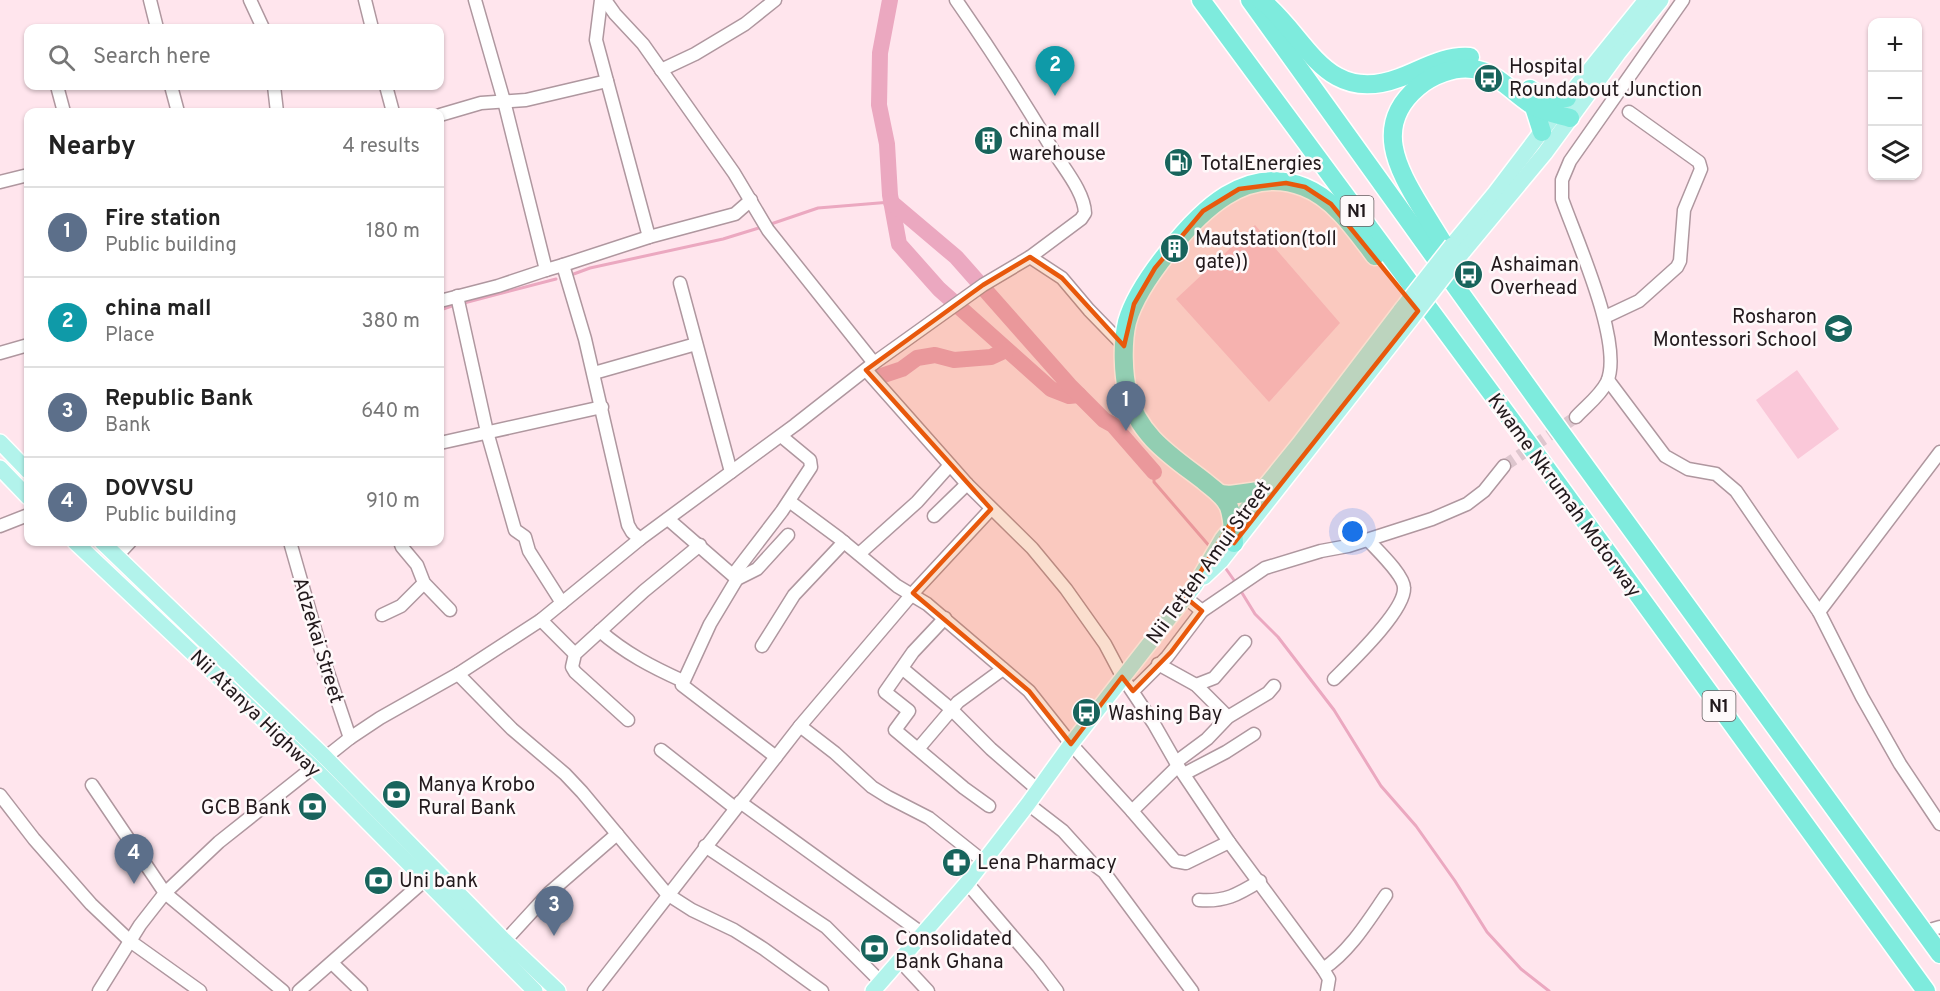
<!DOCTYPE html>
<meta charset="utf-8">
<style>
body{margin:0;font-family:Overpass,sans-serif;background:#f6f6f6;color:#222}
.controls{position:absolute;right:18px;top:18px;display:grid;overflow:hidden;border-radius:12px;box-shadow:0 2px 4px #0004}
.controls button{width:54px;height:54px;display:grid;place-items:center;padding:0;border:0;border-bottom:2px solid #e0e0e0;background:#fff;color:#222;font:30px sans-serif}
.you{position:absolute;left:1353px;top:532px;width:21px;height:21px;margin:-15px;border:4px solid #fff;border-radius:50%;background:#1a73e8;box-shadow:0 0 0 9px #1a73e833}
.badge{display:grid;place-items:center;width:39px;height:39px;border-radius:50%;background:#18645c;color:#fff;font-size:20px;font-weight:700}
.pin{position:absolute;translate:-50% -50px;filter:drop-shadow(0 2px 3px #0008)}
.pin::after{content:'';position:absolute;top:32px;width:21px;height:18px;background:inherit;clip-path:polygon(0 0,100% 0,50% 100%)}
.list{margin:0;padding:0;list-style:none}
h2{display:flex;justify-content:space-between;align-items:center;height:78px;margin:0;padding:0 24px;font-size:26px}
h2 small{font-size:20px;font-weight:400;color:#767676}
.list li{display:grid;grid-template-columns:39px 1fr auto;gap:18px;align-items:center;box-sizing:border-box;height:90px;padding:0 24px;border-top:2px solid #e0e0e0}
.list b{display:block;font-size:22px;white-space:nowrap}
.list p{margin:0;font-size:20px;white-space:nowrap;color:#767676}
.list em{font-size:20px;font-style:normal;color:#767676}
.icon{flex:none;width:33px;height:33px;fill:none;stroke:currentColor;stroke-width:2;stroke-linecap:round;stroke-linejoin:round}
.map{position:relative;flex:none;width:1940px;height:991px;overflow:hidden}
.search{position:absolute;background:#fff;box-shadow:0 2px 4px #0004;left:24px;top:24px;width:420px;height:66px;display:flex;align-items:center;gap:15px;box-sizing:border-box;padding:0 21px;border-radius:12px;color:#767676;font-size:22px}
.panel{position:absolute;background:#fff;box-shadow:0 2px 4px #0004;left:24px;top:108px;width:420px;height:438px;border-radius:12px}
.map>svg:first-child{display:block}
.green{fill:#fac8d9}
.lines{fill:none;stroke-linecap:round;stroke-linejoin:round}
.stream{stroke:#eba8c0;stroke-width:3}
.river{stroke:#eba8c0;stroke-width:16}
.minor-tunnel{stroke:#dec6ce;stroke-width:12;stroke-dasharray:12 6;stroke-linecap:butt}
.minor-casing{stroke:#af979f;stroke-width:15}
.major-casing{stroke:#fff;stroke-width:18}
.highway-casing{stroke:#fff;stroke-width:21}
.minor{stroke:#fff;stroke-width:12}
.major{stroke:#b2f3eb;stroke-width:15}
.highway{stroke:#7eebdd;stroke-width:18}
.major-bridge-casing{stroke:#fff;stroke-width:18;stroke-linecap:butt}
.major-bridge{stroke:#b2f3eb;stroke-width:15}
.marked{fill:#e8590c;fill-opacity:0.2;stroke:#e8590c;stroke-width:4.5;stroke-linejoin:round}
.labels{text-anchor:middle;stroke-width:5;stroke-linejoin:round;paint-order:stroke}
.shield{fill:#fef9fa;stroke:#645c5f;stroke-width:1.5}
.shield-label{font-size:18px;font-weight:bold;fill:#22191c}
.poi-label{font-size:20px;fill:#22191c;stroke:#fef9fa;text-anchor:start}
.street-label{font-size:20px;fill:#22191c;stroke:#fef9fa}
</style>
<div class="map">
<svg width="1940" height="991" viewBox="0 0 1940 991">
<rect width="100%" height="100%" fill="#ffe5ed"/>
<g class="green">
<path d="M1255 225 1340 323 1269 402 1176 299Z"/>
<path d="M1797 370 1839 429 1798 459 1756 400Z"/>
</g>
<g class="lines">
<g class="stream">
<path d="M768 225 818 208 891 202"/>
<path d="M571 275 590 268 723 239 762 227"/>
<path d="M464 303 556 279"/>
<path d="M440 310 455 305"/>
<path d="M1154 472V482L1211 548"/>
<path d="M1224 566 1236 583"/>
<path d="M1239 588 1255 614 1278 637 1334 710 1381 786 1416 826 1455 881 1487 932 1521 969 1549 991"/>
</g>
<g class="river">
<path d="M890 0 880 53 879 105 887 144 890 195 899 244 939 289 1051 389 1069 396 1079 395"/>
<path d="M891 202 956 257 1071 387 1104 420 1113 425 1154 472"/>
<path d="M881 376 902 369 917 358 935 355 954 360 991 357 1006 350"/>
</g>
<path class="minor-tunnel" d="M1504 466 1576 417"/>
<defs>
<g id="minor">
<path d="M150 0 157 28"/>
<path d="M250 0 263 28"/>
<path d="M365 0 372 28"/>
<path d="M601 0 596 40 649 237"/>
<path d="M605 0 615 14 643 44 734 173 768 230 874 363"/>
<path d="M661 70 695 54 745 24 775 0"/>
<path d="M57 86 64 112"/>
<path d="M171 86 178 112"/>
<path d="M274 86 277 112"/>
<path d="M386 86 393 112"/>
<path d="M440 115 481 103 526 100 607 81"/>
<path d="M0 182 28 175"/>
<path d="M1030 257 1062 278 1089 310 1124 346"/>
<path d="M563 265 649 237 735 214 751 200"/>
<path d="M546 270 563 265 585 339 628 525 632 532 640 539"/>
<path d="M680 283 731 472"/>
<path d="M457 296 487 432 515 530 525 537 529 551 562 603"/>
<path d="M440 301 498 286 546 270 504 101 475 0"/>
<path d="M1605 317 1639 301 1677 267 1680 261 1684 210 1701 169 1699 162 1629 112"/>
<path d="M0 353 28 345"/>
<path d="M866 370 967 484 1032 548 1066 589 1105 644 1122 676 1154 724 1178 766 1229 842 1323 969 1329 979 1327 991"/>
<path d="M594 373 696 344"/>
<path d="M1608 380 1665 456 1688 469 1716 474 1736 491 1819 612 1862 697 1900 764 1940 824"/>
<path d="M1576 417C1586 406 1600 396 1607 382 1624 344 1576 239 1562 199V180L1570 161 1683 0"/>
<path d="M440 443 602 407"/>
<path d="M789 501 839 538 897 586 927 604 1029 691 1071 744 1132 811 1178 766"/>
<path d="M934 516 967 484"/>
<path d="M668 519 737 579"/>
<path d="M0 526 28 515"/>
<path d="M290 542 324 661 350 738"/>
<path d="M400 542 402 547 417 565 424 583 450 610"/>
<path d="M859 554 917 502 950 465"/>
<path d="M117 556 130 542"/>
<path d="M733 575 782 511 811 467 810 460 781 436"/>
<path d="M1185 597 1202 611 1265 568 1321 551 1348 546 1432 519 1467 504 1484 491 1504 466"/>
<path d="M1819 612 1940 452"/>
<path d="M382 615 401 606 424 583"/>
<path d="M945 618 913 652 885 692 909 711 895 730 964 788 989 806"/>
<path d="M541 620 575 654"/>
<path d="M600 631C625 653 652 667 683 681"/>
<path d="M762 646 794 595 844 542"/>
<path d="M1158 664 1196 685 1228 717"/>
<path d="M903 669 951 709 991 749 1037 789"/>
<path d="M458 674 512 729 565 774 582 792 667 894 692 910 734 930 764 949 822 991"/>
<path d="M1334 679C1351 662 1405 611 1404 588 1404 575 1377 550 1368 540"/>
<path d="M1196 685 1214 678 1245 642"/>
<path d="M1133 691 1167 657 1202 611"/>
<path d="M628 720 575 672 572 667 575 654 644 591 700 545"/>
<path d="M800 726 835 753 872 787 888 797 929 818 983 861"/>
<path d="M918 749 958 702 1003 669"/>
<path d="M661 750 735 808"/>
<path d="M776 757 682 685 710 624 737 579 757 569 788 535"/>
<path d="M1176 762 1207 739 1228 717 1268 693 1274 686"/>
<path d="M1184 774 1226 752 1254 734"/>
<path d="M92 785 165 893 283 991"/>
<path d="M0 795 34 839 91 904 130 941 200 991"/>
<path d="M740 802 923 934"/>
<path d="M1028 804 1063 831 1092 863 1104 872 1192 991"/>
<path d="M1132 811 1175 861 1186 863 1229 842"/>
<path d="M705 846 826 927 881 982"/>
<path d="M967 883 1038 966 1057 991"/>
<path d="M1199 900C1225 902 1237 895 1260 881"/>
<path d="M1923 932 1940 927"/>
<path d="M505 941 549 893 617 834"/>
<path d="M900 961 928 991"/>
<path d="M332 963 361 991"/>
<path d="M1323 969C1350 951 1368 921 1386 895"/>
<path d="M99 991 140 925 165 893 219 842 350 738 380 718 458 674 541 620 640 539 795 425 874 363 983 285 1030 257 1081 219 1085 213C1084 192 1065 170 1054 152 1023 100 991 50 956 0"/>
<path d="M299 991 425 880"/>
<path d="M594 991 800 726 913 593 991 509"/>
</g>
<g id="major">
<path d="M1452 245 1495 193 1567 98 1646 0"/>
<path d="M1463 252 1545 153 1619 52 1661 0"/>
<path d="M0 442 28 471"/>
<path d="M0 468 28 497"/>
<path d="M75 542 314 768 535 991"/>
<path d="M102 542 326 758 505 941 558 991"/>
<path d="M1204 577 1221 561 1412 318"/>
<path d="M873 991 967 883 1028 804 1071 744 1195 585 1222 539 1299 444 1401 310"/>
</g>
<g id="highway">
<path d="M1201 0 1523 436 1926 991"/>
<path d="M1250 0 1538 401 1940 954"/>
<path d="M1261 0C1307 36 1324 106 1399 78 1423 69 1444 55 1470 57"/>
<path d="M1530 89 1544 98H1567"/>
<path d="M1534 107 1542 132"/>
<path d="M1456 263C1444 245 1433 227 1422 209 1397 168 1373 125 1418 87 1432 75 1455 66 1473 69 1498 72 1514 95 1535 107 1545 112 1559 115 1570 118"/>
<path d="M1220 494 1230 495 1259 491"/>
<path d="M1234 543C1233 532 1233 518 1229 507 1224 495 1213 489 1204 481 1173 457 1138 436 1128 394 1123 374 1122 343 1127 322 1134 297 1152 272 1168 252 1200 211 1246 164 1304 187 1335 199 1356 231 1375 256"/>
</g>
</defs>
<use href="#minor" class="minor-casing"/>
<use href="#major" class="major-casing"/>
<use href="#highway" class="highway-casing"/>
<use href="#minor" class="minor"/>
<use href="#major" class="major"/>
<use href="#highway" class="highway"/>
<defs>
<g id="major-bridge">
<path d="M1401 310 1452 245"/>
<path d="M1412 318 1463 252"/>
</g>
</defs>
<use href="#major-bridge" class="major-bridge-casing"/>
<use href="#major-bridge" class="major-bridge"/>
</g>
<path class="marked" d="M1286 183 1305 187 1331 204 1418 311 1234 543 1232 521 1185 597 1202 611 1171 652 1133 691 1122 677 1071 744 1029 691 913 593 991 509 866 370 983 285 1030 257 1062 278 1124 346 1134 304 1155 268 1203 211 1239 189Z"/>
<defs>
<symbol id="bus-disc" viewBox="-11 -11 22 22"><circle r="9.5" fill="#18645c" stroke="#fef9fa"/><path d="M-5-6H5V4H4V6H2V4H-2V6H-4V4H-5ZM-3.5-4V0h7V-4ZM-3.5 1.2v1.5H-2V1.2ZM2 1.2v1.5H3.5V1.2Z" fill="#fff"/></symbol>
<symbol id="building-disc" viewBox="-11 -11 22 22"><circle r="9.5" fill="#18645c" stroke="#fef9fa"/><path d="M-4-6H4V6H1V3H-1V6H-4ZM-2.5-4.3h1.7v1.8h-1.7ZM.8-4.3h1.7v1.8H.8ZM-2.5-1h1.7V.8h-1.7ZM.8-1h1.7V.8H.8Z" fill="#fff"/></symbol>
<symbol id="fuel-disc" viewBox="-11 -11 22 22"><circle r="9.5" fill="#18645c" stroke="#fef9fa"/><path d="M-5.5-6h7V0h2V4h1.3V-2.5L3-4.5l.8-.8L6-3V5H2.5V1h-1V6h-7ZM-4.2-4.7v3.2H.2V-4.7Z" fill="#fff"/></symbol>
<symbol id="school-disc" viewBox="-11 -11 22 22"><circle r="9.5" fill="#18645c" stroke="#fef9fa"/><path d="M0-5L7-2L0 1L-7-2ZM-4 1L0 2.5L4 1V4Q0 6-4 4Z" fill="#fff"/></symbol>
<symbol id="bank-disc" viewBox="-11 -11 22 22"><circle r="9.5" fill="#18645c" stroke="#fef9fa"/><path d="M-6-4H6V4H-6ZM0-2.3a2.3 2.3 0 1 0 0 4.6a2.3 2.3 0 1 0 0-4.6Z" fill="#fff"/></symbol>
<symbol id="pharmacy-disc" viewBox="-11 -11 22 22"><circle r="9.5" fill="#18645c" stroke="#fef9fa"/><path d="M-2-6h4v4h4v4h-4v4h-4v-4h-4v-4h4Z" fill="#fff"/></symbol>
</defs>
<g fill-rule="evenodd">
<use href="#bus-disc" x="1472" y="62" width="33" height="33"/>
<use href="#building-disc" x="972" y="124" width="33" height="33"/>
<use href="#fuel-disc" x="1162" y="146" width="33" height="33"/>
<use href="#building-disc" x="1158" y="232" width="33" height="33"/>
<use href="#bus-disc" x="1452" y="258" width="33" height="33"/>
<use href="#school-disc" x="1822" y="312" width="33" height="33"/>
<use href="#bus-disc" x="1070" y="696" width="33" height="33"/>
<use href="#bank-disc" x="380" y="778" width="33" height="33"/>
<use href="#bank-disc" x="296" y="790" width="33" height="33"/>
<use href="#pharmacy-disc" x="940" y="846" width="33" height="33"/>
<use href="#bank-disc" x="362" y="864" width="33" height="33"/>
<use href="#bank-disc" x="858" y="932" width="33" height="33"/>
</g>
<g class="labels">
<g class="shield">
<rect x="1340.5" y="196" width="33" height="30" rx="4.5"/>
<rect x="1702.5" y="691" width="33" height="30" rx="4.5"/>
</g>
<g class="shield-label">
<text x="1357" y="217">N1</text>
<text x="1719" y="712">N1</text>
</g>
<g class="poi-label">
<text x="1509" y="73">Hospital<tspan x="1509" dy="23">Roundabout Junction</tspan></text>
<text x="1009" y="137">china mall<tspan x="1009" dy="23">warehouse</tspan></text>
<text x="1200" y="170">TotalEnergies</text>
<text x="1195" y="245">Mautstation(toll<tspan x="1195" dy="23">gate))</tspan></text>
<text x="1490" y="271">Ashaiman<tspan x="1490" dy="23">Overhead</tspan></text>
<text x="1817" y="323" text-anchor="end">Rosharon<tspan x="1817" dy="23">Montessori School</tspan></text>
<text x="1108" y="720">Washing Bay</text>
<text x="418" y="791">Manya Krobo<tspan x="418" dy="23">Rural Bank</tspan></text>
<text x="291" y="814" text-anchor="end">GCB Bank</text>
<text x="977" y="869">Lena Pharmacy</text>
<text x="399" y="887">Uni bank</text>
<text x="895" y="945">Consolidated<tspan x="895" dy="23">Bank Ghana</tspan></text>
</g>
<g class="street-label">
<text transform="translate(1565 495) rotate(54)" y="7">Kwame Nkrumah Motorway</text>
<text transform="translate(1208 562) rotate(-54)" y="7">Nii Tetteh Amui Street</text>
<text transform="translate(319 640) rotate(73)" y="7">Adzekai Street</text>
<text transform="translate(256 713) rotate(44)" y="7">Nii Atanya Highway</text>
</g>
</g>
</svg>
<div class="controls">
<button>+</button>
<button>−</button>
<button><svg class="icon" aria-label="layers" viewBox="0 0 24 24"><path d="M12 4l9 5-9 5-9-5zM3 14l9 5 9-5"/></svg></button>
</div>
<div class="you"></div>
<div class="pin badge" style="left:1126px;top:431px;background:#5c6f8a">1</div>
<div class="pin badge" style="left:1055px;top:96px;background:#0f9aa8">2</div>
<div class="pin badge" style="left:554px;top:936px;background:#5c6f8a">3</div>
<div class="pin badge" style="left:134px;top:884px;background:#5c6f8a">4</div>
<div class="search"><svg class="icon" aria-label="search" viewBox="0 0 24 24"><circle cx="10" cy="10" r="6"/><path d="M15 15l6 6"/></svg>Search here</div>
<section class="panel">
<h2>Nearby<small>4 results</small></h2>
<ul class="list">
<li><span class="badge" style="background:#5c6f8a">1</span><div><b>Fire station</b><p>Public building</p></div><em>180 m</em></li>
<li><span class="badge" style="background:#0f9aa8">2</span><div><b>china mall</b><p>Place</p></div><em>380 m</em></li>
<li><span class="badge" style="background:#5c6f8a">3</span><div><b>Republic Bank</b><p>Bank</p></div><em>640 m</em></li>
<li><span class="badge" style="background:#5c6f8a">4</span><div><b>DOVVSU</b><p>Public building</p></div><em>910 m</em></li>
</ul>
</section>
</div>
